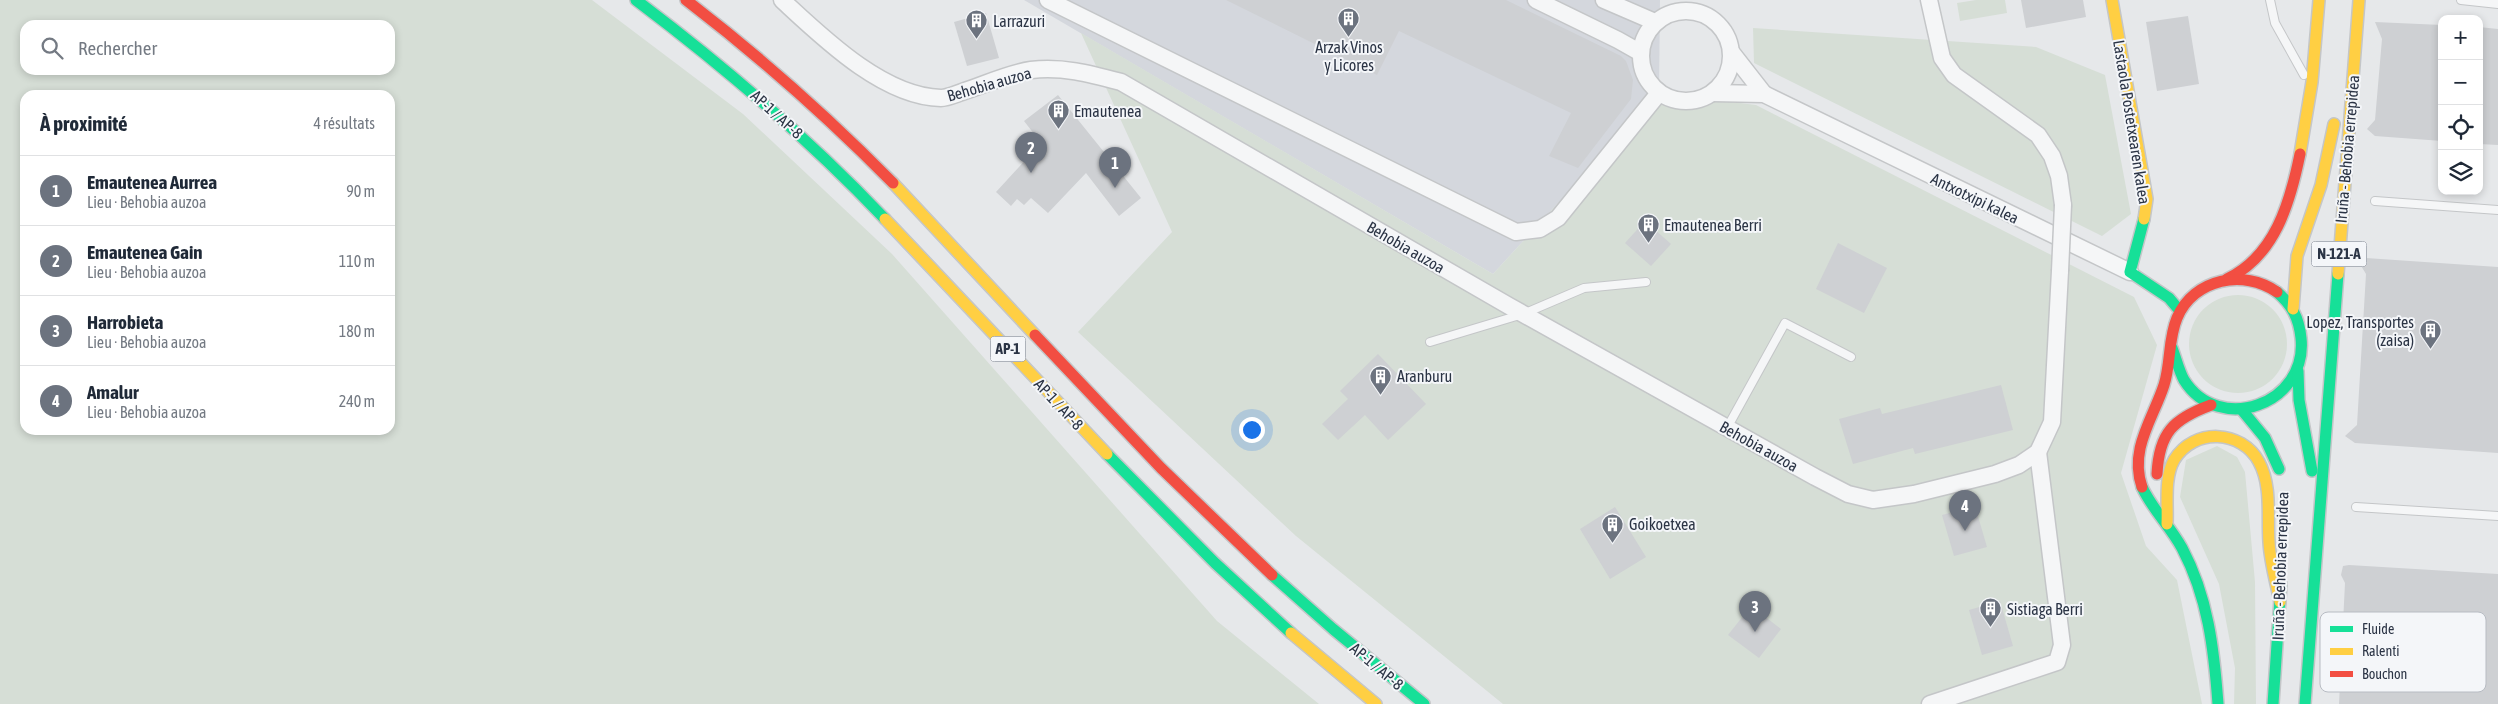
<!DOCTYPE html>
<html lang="fr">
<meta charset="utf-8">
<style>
body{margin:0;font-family:"Asap Condensed",sans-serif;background:#f2f2f3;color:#1f2937}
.controls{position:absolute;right:15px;top:15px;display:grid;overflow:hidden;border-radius:10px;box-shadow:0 2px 8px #0003}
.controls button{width:45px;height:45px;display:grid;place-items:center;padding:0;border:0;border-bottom:1px solid #e0e1e3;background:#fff;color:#1f2937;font:25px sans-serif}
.you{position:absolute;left:1251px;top:429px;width:18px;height:18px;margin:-12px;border:4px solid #fff;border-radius:50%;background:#1a73e8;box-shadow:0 0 0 8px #1a73e833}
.badge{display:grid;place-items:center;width:32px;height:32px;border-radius:50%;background:#6c737f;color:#fff;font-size:16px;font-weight:700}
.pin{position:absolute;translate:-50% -41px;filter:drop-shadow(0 1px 2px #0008)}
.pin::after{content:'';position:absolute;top:26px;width:18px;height:15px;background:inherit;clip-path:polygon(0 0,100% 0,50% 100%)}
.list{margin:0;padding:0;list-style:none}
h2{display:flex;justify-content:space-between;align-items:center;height:65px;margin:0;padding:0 20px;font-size:21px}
h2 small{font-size:16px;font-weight:400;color:#747a83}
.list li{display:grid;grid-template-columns:32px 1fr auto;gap:15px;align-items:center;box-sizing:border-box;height:70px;padding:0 20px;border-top:1px solid #e0e1e3}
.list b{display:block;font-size:19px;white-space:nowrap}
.list p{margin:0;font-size:16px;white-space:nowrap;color:#747a83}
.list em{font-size:16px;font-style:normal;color:#747a83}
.icon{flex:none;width:28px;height:28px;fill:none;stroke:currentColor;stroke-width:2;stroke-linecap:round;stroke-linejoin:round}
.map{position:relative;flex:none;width:2498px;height:704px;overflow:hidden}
.search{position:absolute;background:#fff;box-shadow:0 2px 8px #0003;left:20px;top:20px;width:375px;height:55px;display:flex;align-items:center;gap:12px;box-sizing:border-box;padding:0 18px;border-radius:15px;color:#747a83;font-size:19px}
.panel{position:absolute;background:#fff;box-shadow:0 2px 8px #0003;left:20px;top:90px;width:375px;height:345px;border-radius:15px}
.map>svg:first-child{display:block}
.built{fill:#d4d7dd}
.green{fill:#d6ded6;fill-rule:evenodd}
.building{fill:#ced0d3}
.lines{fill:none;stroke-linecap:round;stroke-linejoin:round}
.lane-casing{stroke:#c4c6c8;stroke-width:10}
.street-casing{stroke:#c4c6c8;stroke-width:19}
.fast-casing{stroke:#c4c6c8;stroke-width:14}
.slow-casing{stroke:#c4c6c8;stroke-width:14}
.jam-casing{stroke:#c4c6c8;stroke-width:14}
.lane{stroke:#f5f6f7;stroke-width:8}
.street{stroke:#f5f6f7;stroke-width:16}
.fast{stroke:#16e098;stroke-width:11}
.slow{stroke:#ffcf43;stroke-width:11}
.jam{stroke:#f24e42;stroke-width:11}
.street-bridge-casing{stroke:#c4c6c8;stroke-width:19;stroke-linecap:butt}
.street-bridge{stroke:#f5f6f7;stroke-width:16}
.labels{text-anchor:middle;stroke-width:4;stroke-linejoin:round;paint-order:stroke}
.shield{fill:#f4f6f9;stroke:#676e7b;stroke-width:1}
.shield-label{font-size:15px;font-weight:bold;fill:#2b3445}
.poi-label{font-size:16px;fill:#2b3445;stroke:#f4f6f9;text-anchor:start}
.street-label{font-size:16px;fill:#2b3445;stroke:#f4f6f9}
.key{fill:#f4f6f9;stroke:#b8bcc3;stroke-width:1}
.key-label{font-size:14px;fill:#2b3445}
</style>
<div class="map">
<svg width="2498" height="704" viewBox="0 0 2498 704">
<rect width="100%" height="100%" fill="#e6e8ea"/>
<path class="built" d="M1024 0H1660L1659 93 1493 274Z"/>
<g class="green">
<path d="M0 0H592L743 114 892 254 1217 621 1319 704H0ZM25 25H390V70H25ZM25 95H390V430H25Z"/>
<path d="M1976 0H2005L2007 13 1960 21 1957 3Z"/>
<path d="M1753 28 2036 47 2105 75 2131 214 2102 236 1754 63Z"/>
<path d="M1081 33 1493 274 1659 93 1756 105 2134 297 2157 345 2121 473 2146 546 2177 580 2202 704H1503L1296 536 1078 332 1172 232Z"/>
<circle cx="2238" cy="344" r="49"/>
<path d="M2217 446 2237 457 2245 472 2255 582 2256 704H2234L2235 668 2219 584 2180 497 2186 460Z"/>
</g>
<g class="building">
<path d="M1226 0H1506L1621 56 1626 61 1633 80 1631 99 1578 168 1549 156 1571 113 1399 31 1377 75Z"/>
<path d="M2021 0H2083L2086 17 2026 28Z"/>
<path d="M986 13 999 58 967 66 954 22Z"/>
<path d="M2188 16 2199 84 2157 91 2146 22Z"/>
<path d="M2375 22 2442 25V141L2375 136 2367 129 2375 120 2382 39Z"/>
<path d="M2479 27 2498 29V145L2479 144Z"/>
<path d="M1058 95 1141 198 1119 216 1086 173 1048 213 1031 198 1024 205 1017 199 1011 206 996 192 1041 143 1024 121Z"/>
<path d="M1645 221 1671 244 1651 266 1625 243Z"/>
<path d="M1838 243 1887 268 1864 313 1816 289Z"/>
<path d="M2366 258 2498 267V453L2355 443 2345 436 2357 425 2366 274 2360 264Z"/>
<path d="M1378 354 1426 404 1388 440 1365 415 1338 440 1322 424 1348 399 1340 391Z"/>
<path d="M2001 385 2013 430 1915 454 1913 448 1853 464 1839 419 1880 408 1882 414Z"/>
<path d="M1975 506 1987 547 1954 556 1942 515Z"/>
<path d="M1615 507 1646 557 1610 579 1580 529Z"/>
<path d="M2349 565 2498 574V704H2339L2345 583 2341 575 2343 566Z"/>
<path d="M2000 601 2013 646 1982 655 1969 610Z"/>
<path d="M1751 606 1781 629 1759 658 1728 635Z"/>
</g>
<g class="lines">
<defs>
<g id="lane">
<path d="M2270 0 2275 23 2304 75"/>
<path d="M2461 0 2498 4"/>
<path d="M2375 201 2498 210"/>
<path d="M1430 342 1523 314 1584 288 1646 282"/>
<path d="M1727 428 1785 323 1851 357"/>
<path d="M2356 507 2498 516"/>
</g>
<g id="street">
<path d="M782 0C822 37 883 97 941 98 947 98 956 94 962 92 984 85 1009 73 1031 70 1062 66 1091 74 1121 82L1509 306 1815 477 1848 494 1873 500 1914 494 1995 474 2019 465 2038 452 2052 422 2060 271"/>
<path d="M1048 0 1516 232 1540 229 1558 218 1659 93"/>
<path d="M1536 0 1618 40 1641 53"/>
<path d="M1604 0 1655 22"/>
<path d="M1929 0 1942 58 1954 75 2038 135 2052 156 2059 176 2063 205"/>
<circle cx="1686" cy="56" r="45"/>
<path d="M1732 53 1764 94"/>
<path d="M1713 93 1764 94 2130 272"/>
<path d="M1930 704 2057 662 2062 645 2038 452"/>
</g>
<g id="fast">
<path d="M636 0C725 67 808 138 885 219"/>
<path d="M2144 219 2130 272 2169 298 2180 311"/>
<path d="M2172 348C2176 358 2179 371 2184 380 2219 436 2308 404 2301 338 2299 318 2292 305 2277 292"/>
<path d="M2298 371 2299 400 2312 471"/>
<path d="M2242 410 2265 438 2279 469"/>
<path d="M1107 454 1215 563 1291 633"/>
<path d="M2142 487C2152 509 2170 526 2182 548 2208 597 2214 649 2218 704"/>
<path d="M1272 575 1333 629 1424 704"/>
<path d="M2273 704 2281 584"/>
<path d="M2305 704 2338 274"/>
</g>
<g id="slow">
<path d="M2112 0 2147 199 2144 219"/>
<path d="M2300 154 2312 82 2319 0"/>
<path d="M893 183 1035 335"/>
<path d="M885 219 1107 454"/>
<path d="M2338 274 2359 0"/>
<path d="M2293 309 2297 256 2321 185 2334 124"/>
<path d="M2167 524C2168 504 2164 478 2174 460 2194 427 2242 430 2259 462 2272 486 2267 516 2269 542 2270 562 2276 582 2280 602"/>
<path d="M1291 633 1376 704"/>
</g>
<g id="jam">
<path d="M686 0C759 56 828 117 893 183"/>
<path d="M2227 279C2275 256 2290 203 2300 154"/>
<path d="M1035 335 1161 468 1272 575"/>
<path d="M2157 474C2159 433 2173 419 2211 405"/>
<path d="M2142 487C2129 449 2153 419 2164 385 2171 363 2168 339 2177 318 2194 278 2244 269 2277 292"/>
</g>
</defs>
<use href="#lane" class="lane-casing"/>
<use href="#street" class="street-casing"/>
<use href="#fast" class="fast-casing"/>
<use href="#slow" class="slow-casing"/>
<use href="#jam" class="jam-casing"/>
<use href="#lane" class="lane"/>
<use href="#street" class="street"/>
<use href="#fast" class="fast"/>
<use href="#slow" class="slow"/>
<use href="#jam" class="jam"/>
<defs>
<path id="street-bridge" d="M2060 271 2063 205"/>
</defs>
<use href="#street-bridge" class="street-bridge-casing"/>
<use href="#street-bridge" class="street-bridge"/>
</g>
<defs>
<symbol id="building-pin" viewBox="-11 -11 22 30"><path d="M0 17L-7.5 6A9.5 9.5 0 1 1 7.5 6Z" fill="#6c737f" stroke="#f4f6f9"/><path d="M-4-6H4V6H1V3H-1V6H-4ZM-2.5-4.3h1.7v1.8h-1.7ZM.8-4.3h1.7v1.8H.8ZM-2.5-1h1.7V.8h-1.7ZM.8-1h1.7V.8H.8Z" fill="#fff"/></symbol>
</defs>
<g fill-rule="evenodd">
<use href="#building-pin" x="1336" y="6" width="25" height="34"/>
<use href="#building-pin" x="964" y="8" width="25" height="34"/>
<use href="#building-pin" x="1046" y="98" width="25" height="34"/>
<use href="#building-pin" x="1636" y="212" width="25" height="34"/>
<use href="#building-pin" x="2418" y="318" width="25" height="34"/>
<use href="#building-pin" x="1368" y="364" width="25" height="34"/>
<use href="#building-pin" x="1600" y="512" width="25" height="34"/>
<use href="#building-pin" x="1978" y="596" width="25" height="34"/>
</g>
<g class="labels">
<g class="shield">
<rect x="2311.5" y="241.5" width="55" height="25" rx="4"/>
<rect x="990.5" y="336.5" width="35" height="25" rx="4"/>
</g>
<g class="shield-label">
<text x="2339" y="259">N-121-A</text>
<text x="1008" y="354">AP-1</text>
</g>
<g class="poi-label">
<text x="993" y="27">Larrazuri</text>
<text x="1349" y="53" text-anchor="middle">Arzak Vinos<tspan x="1349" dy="18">y Licores</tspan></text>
<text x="1074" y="117">Emautenea</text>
<text x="1664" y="231">Emautenea Berri</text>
<text x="2414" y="328" text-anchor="end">Lopez, Transportes<tspan x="2414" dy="18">(zaisa)</tspan></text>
<text x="1397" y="382">Aranburu</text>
<text x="1629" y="530">Goikoetxea</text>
<text x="2007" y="615">Sistiaga Berri</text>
</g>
<g class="street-label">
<text transform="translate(989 84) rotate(-16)" y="6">Behobia auzoa</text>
<text transform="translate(777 114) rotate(42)" y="6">AP-1 / AP-8</text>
<text transform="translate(2132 122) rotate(81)" y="6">Lastaola Postetxearen kalea</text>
<text transform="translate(2347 149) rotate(-85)" y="6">Iruña - Behobia errepidea</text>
<text transform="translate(1975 198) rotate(26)" y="6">Antxotxipi kalea</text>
<text transform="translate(1406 247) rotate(30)" y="6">Behobia auzoa</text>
<text transform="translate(1059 404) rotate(47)" y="6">AP-1 / AP-8</text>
<text transform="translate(1759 446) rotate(29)" y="6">Behobia auzoa</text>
<text transform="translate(2280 566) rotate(-88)" y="6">Iruña - Behobia errepidea</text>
<text transform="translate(1377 666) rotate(40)" y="6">AP-1 / AP-8</text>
</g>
</g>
<rect x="2320" y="612" width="166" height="80" rx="8" class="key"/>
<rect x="2330" y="626" width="23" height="6" fill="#16e098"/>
<rect x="2330" y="648" width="23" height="7" fill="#ffcf43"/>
<rect x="2330" y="671" width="23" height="6" fill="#f24e42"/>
<g class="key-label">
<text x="2362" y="634">Fluide</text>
<text x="2362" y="656">Ralenti</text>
<text x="2362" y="679">Bouchon</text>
</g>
</svg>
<div class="controls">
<button>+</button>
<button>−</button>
<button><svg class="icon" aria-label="locate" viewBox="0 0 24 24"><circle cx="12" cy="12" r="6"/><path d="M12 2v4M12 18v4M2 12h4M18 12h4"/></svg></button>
<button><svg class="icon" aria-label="layers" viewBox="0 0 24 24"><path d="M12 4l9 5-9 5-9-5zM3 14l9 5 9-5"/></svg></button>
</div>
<div class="you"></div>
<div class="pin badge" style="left:1115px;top:188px">1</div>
<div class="pin badge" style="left:1031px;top:173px">2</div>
<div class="pin badge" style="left:1755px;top:632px">3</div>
<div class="pin badge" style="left:1965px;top:531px">4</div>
<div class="search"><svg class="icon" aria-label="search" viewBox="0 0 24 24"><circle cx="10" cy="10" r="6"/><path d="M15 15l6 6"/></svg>Rechercher</div>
<section class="panel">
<h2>À proximité<small>4 résultats</small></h2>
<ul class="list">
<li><span class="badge">1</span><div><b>Emautenea Aurrea</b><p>Lieu · Behobia auzoa</p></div><em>90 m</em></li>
<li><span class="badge">2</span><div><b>Emautenea Gain</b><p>Lieu · Behobia auzoa</p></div><em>110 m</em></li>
<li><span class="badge">3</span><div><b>Harrobieta</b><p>Lieu · Behobia auzoa</p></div><em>180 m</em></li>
<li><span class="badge">4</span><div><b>Amalur</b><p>Lieu · Behobia auzoa</p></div><em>240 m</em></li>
</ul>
</section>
</div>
